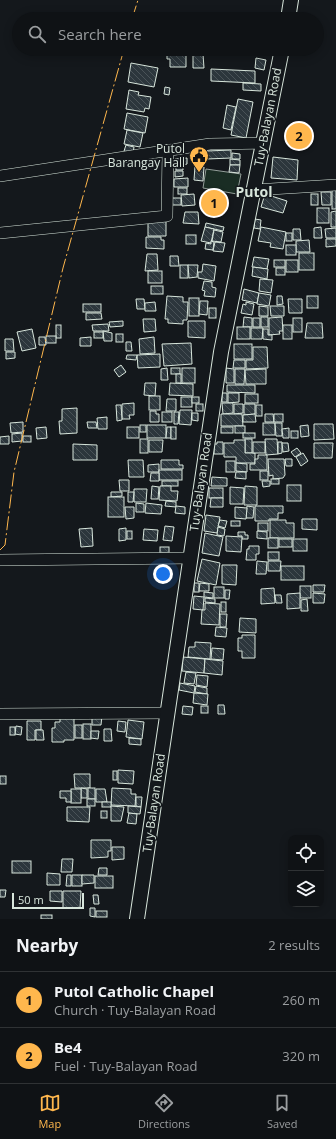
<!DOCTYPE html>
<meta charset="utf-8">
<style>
body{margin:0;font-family:"Open Sans",sans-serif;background:#1d2022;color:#f1f3f6}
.controls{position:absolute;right:12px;bottom:12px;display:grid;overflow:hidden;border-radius:8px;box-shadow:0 2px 10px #0003}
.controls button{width:36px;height:36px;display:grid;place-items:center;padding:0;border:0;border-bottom:1px solid #2f3234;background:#0f1215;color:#f1f3f6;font:20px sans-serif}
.scale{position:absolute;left:12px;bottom:10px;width:72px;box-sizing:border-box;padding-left:4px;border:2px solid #d8e6dc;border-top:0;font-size:11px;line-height:14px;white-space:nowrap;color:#d8e6dc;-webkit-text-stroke:3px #14181c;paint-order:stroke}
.you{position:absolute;left:163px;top:574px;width:14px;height:14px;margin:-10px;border:3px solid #fff;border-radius:50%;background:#1a73e8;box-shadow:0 0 0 6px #1a73e833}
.badge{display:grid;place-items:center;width:26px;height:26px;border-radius:50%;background:#ffb74d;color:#111;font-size:13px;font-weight:700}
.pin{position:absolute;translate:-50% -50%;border:2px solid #fff;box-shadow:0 1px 4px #0006}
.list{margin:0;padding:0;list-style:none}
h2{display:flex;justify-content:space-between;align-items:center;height:52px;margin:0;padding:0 16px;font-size:17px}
h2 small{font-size:13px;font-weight:400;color:#9b9ea0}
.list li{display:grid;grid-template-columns:26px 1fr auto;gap:12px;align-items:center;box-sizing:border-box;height:56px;padding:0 16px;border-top:1px solid #2f3234}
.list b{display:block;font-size:15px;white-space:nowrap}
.list p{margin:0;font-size:13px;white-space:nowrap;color:#9b9ea0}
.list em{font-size:13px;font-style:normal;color:#9b9ea0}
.icon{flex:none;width:22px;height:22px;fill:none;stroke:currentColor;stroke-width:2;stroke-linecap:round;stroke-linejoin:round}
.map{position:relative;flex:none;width:336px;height:919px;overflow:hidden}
.search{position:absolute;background:#0f1215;box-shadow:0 2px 10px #0003;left:12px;right:12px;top:12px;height:44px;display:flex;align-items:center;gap:10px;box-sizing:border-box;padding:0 14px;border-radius:22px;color:#9b9ea0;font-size:15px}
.sheet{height:164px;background:#0f1215}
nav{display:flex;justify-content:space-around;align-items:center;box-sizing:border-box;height:56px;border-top:1px solid #2f3234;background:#0f1215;font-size:11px;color:#9b9ea0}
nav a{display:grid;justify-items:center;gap:2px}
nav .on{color:#ffb74d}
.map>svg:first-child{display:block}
.grass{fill:#1a2d24;stroke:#939e99}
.building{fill:url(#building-back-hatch);stroke:#d8e6dc}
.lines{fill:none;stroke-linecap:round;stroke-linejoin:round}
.minor-casing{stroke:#d8e6dc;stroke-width:12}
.major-casing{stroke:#d8e6dc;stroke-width:16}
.minor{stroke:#14181c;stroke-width:11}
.major{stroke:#14181c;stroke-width:14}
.power{stroke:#ffb74d;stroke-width:1;stroke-dasharray:14 3 2 3;stroke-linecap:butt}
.labels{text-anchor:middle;stroke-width:3;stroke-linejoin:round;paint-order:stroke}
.street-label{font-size:12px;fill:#d8e6dc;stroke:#14181c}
.poi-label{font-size:12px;fill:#d8e6dc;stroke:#14181c;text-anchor:end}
.quarter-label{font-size:14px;font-weight:bold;fill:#d8e6dc;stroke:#14181c}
</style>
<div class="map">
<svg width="336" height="919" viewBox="0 0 336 919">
<defs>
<pattern id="building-back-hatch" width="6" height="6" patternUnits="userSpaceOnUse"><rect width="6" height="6" fill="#2c363c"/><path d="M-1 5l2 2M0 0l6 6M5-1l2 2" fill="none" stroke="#4a5358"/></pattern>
</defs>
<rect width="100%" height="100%" fill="#14181c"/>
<path class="grass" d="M206 169 241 174 237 194 203 188Z"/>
<g class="building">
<path d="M236 49H254V53L236 52Z"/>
<path d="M186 51V67H170V59H167V52Z"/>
<path d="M193 54H203L204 68H193Z"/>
<path d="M256 58 266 60 264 70 255 68Z"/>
<path d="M131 63 158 68 154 87 128 82Z"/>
<path d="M211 69 255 71V83L211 81Z"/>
<path d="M243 83 261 84V91L243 90Z"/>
<path d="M165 87 170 88 169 95 164 94Z"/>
<path d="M129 90 139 92 138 95 151 97 149 109 145 108 144 112 126 109Z"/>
<path d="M238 99 253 102 246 138 231 135Z"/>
<path d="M227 105 236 107 231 130 223 128Z"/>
<path d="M127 113 148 117 145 133 124 129Z"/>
<path d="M127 130 143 133 140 147 124 144Z"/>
<path d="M126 145 134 147 133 153 124 151Z"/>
<path d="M231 150V158L207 159V151Z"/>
<path d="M232 153 240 154V159H232Z"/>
<path d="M273 157 298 160 297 180 271 178Z"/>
<path d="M187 158V164L183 165V170H176L175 159Z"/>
<path d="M230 159 240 160V165H230Z"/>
<path d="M230 165H240L239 173 229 172Z"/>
<path d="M195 166 204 167 203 181 194 180Z"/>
<path d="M175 171H183V176L175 177Z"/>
<path d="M188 178V187H174V179Z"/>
<rect x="178" y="188" width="9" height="6"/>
<rect x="332" y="189" width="4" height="20"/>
<path d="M321 192H331V205H322Z"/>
<path d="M194 194 195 205 182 206 181 195Z"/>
<path d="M265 194 287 201 283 213 261 207Z"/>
<rect x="311" y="194" width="7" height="11"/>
<rect x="172" y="198" width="9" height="7"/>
<rect x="202" y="198" width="23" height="9"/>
<rect x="317" y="208" width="12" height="15"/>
<path d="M336 211V227H331V212Z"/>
<path d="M185 212H198L199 224 183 223Z"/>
<path d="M166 219V236H148V223Z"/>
<path d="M255 219 261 220 260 229 254 228Z"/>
<path d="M206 223 224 227 223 231 205 227Z"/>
<path d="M205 227 214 229 211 243 201 241Z"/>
<path d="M261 227 286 232 283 249 270 247 271 243 258 241Z"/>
<path d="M321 227 322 238H314V228Z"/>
<path d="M336 228V238H326L325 229Z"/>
<path d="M293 229H300L301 240H293Z"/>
<path d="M214 230 223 232 221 242 212 241Z"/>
<rect x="286" y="233" width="6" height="8"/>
<rect x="186" y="235" width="10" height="9"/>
<path d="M146 237H161V240H164V249L146 248Z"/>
<path d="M326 239H336V246L326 247Z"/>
<path d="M309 240 310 252H296V241Z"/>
<path d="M211 241 214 242 213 250 205 249 206 243 211 244Z"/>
<path d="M215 242 225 243 223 252 213 251Z"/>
<rect x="286" y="245" width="10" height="10"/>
<rect x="299" y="253" width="15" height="17"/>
<path d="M147 254H157L158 270 145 271Z"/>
<path d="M170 256H178L179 266H170Z"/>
<path d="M254 257 269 259 267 269 252 267Z"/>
<rect x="274" y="260" width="11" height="7"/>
<rect x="286" y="260" width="12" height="12"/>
<path d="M203 264 216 266 214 281 198 278V272H202Z"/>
<rect x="180" y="265" width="8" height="13"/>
<path d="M188 265H198L197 277 189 278Z"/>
<path d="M253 267 268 269 267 279 252 276Z"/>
<rect x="276" y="268" width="9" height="7"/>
<rect x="148" y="271" width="14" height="12"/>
<path d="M260 279 273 280 271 293 259 291Z"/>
<path d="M204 281 212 282V287L216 288 215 297 204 296 205 291 202 290Z"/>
<rect x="151" y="286" width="12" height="8"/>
<path d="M244 289 259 293 257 303 242 300Z"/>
<path d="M259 293 271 295 269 306 257 304Z"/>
<path d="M167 296 183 297V302H188L187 320H183V324L168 323V319H165Z"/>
<path d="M277 296H282L283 304 277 305Z"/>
<rect x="307" y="296" width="11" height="12"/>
<rect x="189" y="298" width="10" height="18"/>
<path d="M136 299H144L145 309H137Z"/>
<path d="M288 299H302V313H289Z"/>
<path d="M200 301H208L207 315 199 314Z"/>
<path d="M155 302 156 311H145V303Z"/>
<path d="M246 302 254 304 252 315 241 313 243 304 246 305Z"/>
<rect x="83" y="304" width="18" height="8"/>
<path d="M259 306 268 307V316H259Z"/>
<path d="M270 306H284V316H271Z"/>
<rect x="209" y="308" width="7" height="10"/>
<path d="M86 313H101L102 319 86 320Z"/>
<path d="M244 317 252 318V327H243Z"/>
<rect x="261" y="317" width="7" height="10"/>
<path d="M282 317 283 331H279L280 334 269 335V318Z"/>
<rect x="253" y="318" width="7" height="9"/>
<rect x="293" y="318" width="9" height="14"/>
<path d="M143 319H155L156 331 144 332Z"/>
<path d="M123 321V326L110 327 109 322Z"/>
<path d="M188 321H205V338L188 337Z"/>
<path d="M307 323H322L323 338H305Z"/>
<path d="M108 324 109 331H93L92 325Z"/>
<rect x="56" y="325" width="5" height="13"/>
<rect x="283" y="325" width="9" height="14"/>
<rect x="237" y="327" width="13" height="12"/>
<path d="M251 328H263L262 339H251Z"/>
<path d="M32 329 36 348 22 351 17 332Z"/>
<path d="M263 329H268V335H272V340L263 339Z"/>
<path d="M103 331 112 333V341H104Z"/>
<rect x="94" y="332" width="9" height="6"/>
<rect x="116" y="334" width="7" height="8"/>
<rect x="46" y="336" width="10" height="7"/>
<path d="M39 337H45L46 345H39Z"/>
<path d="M91 337V346H80V338Z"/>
<path d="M154 337 155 353 140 354 139 339Z"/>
<path d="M5 339H13L14 351H5Z"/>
<path d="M126 342H131L132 351H126Z"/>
<path d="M191 343 192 364 164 366 162 344Z"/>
<rect x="234" y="344" width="18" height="15"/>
<path d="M253 347H267L268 368 246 369V360H253Z"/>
<path d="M6 352H15V358L6 359Z"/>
<path d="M160 354V367L138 368 137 355Z"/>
<path d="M127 355H137L136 360 126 359Z"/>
<path d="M234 360H245V368H233Z"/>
<path d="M121 365 126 372 119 377 114 370Z"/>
<path d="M167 368 168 380H161V369Z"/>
<rect x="171" y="368" width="9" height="6"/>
<rect x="182" y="368" width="13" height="15"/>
<path d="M226 368 234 369V383H226Z"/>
<path d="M235 369H245L244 384H235Z"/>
<path d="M266 369V384H246L245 370Z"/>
<rect x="176" y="374" width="5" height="9"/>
<path d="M145 383H156L155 396 144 395Z"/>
<path d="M170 383 193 384V396L169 395Z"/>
<path d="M227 385H255V393L227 392Z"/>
<rect x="222" y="393" width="5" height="9"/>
<path d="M228 393H239V402L228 403Z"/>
<rect x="245" y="394" width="13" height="9"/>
<rect x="149" y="396" width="11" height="14"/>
<rect x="181" y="397" width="11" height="10"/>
<rect x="192" y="397" width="7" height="6"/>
<path d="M167 399H176V411H166Z"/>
<path d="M134 403V415H129L130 419H122V404Z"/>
<path d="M222 403H233V413L223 414Z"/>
<rect x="196" y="404" width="7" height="7"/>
<path d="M234 404H243V413L234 414Z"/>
<path d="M244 404H255V414L244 415Z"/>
<path d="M116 405H121L122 420 117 421Z"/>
<rect x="256" y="405" width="6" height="11"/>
<path d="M77 408V433L60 434 59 421H62V409Z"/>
<path d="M180 410H192L191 425 179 424Z"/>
<path d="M150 411H156V414H159V422H150Z"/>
<rect x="162" y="412" width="10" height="10"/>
<path d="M174 412H179L178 424H174Z"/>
<path d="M192 413H198V421L192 420Z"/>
<path d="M221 414H242L243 426H221Z"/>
<path d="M255 414 256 422H243V415Z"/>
<path d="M265 414H273L274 422H265Z"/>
<rect x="274" y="414" width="9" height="8"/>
<path d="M107 417V429H98L97 418Z"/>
<path d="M23 422V432L11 433 10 423Z"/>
<path d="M87 422H96L97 428H88Z"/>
<rect x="263" y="423" width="12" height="12"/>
<path d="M275 423H282V436H276Z"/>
<path d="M314 424H333L334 439 314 440Z"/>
<rect x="140" y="425" width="6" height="7"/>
<rect x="147" y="425" width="19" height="13"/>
<path d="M308 425 309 436 301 437 300 426Z"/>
<rect x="235" y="426" width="10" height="7"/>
<path d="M46 427 47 438 37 439 36 428Z"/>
<rect x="127" y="427" width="12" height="11"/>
<path d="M167 427H171V438H166Z"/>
<rect x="171" y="427" width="5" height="12"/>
<rect x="221" y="427" width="12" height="6"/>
<path d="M289 428V438H283L282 429Z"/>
<rect x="291" y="431" width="7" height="7"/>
<path d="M22 433V441L12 442V434Z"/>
<rect x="243" y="433" width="12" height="5"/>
<path d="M9 436V444H0V437Z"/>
<rect x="23" y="436" width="8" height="6"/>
<rect x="140" y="439" width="8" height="14"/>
<rect x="245" y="439" width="7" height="14"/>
<path d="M265 439H277L278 454 266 455Z"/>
<path d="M149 440H163L162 452H149Z"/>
<path d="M234 440H245V453H255V463H236V457H224V443H234Z"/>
<path d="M217 442H223V454H214V444H217Z"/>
<rect x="253" y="442" width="12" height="11"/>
<path d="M278 442H282V453L278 454Z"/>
<path d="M282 443H288L289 451 283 452Z"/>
<path d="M314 443H333L332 458H314Z"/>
<path d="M73 444 97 445V460H73Z"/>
<path d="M297 448 301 453 295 457 291 452Z"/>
<path d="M303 453 308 461 301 466 296 457Z"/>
<path d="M258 455H267V470H250V464H255V459H258Z"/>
<path d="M268 459H284L285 475 283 478 273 479V475L269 476Z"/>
<path d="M285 459H292V466H286Z"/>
<path d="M128 460H143L144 477H129Z"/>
<path d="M161 460H179V465H183V469H161Z"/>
<rect x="226" y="461" width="9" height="11"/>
<path d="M236 463 247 464V472L236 471Z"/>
<path d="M159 464V472H148V465Z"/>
<rect x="159" y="470" width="23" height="10"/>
<rect x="260" y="471" width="8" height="9"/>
<path d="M236 472H246V479L235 478Z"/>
<path d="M151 473H159V481H150Z"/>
<path d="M212 477 227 478V486H211Z"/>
<rect x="271" y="479" width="8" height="5"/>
<path d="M119 480H129V491H120Z"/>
<rect x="162" y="481" width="16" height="5"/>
<path d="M262 481H270V486L263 487Z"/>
<rect x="287" y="485" width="14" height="16"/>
<path d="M152 486 159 487 158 499H151Z"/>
<path d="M160 486H171V491H178L177 501 159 500Z"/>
<path d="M245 486 257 487V505H244Z"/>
<path d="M230 487 244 488 243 504H230Z"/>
<rect x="209" y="488" width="14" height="10"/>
<path d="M134 489H147L146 502H134Z"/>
<path d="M111 492H122V496L111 497Z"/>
<path d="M128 492H134L133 502H128Z"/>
<rect x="108" y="497" width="16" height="20"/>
<path d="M211 498H223V507H210Z"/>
<path d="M166 501 176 502V507L165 506Z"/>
<path d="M136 503 144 504V512H136Z"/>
<path d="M146 503 162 505 161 514 145 513Z"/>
<path d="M176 506 185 507V514L175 513Z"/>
<path d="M247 506 254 507 253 518H246Z"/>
<path d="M255 506H283V513H278V519H269V521H255Z"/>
<path d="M125 507H134V518L126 519Z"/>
<path d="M235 507 247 508 246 519 235 518Z"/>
<path d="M206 515 220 517 217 533 204 531Z"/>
<path d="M302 519H317V530L302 529Z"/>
<path d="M220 520 227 521 225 528 218 526Z"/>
<path d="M270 520H286V523H294V538H270Z"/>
<rect x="231" y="521" width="9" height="5"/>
<rect x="258" y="523" width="10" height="8"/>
<path d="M165 526 174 527 172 541 163 540Z"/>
<path d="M218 527 225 529 224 536 217 535Z"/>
<path d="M92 528 93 546 81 547 79 529Z"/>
<path d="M126 528V540L119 541V529Z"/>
<path d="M144 529 158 530 157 541 143 540Z"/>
<rect x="127" y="531" width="5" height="8"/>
<path d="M257 531 267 532V539L257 538Z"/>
<path d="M238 532H245V535H248V539H242V536H238Z"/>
<path d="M205 533 223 537 219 556 202 553Z"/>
<path d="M226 536 242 537 241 552 226 551Z"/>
<rect x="268" y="538" width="10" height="10"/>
<rect x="279" y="539" width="13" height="8"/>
<rect x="293" y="539" width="14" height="12"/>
<path d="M249 546H259V554H256V560H246L247 549H249Z"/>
<rect x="160" y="547" width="9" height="6"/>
<rect x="268" y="552" width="11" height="8"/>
<path d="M202 559 220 563 216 585 197 581Z"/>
<path d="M257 561 267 562 266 574H256Z"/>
<path d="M268 561H281L280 571H268Z"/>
<path d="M222 565H237L236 585 222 584Z"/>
<rect x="281" y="566" width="23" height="14"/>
<rect x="194" y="583" width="5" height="9"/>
<path d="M200 583 209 584V591H199Z"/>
<path d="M313 585H325L324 592H313Z"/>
<rect x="300" y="586" width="11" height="12"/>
<rect x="214" y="587" width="10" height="11"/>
<path d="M274 588 275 603 261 604V589Z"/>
<path d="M225 590H230L229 599H225Z"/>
<path d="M204 592 213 593V598L204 597Z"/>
<path d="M300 593V608L287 609V594Z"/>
<path d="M313 593 325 594 324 603H313Z"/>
<path d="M275 595H281L282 603H276Z"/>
<path d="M194 596 204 597 203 610 193 609Z"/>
<path d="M205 598 215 599V603L205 602Z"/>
<path d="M307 599 308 611H301V600Z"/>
<rect x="221" y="602" width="5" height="10"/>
<path d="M205 603 220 604 219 625 201 624 202 610H205Z"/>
<path d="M220 614H227L226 627H220Z"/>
<path d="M240 618 256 619V633L239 632Z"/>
<path d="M216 627 227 628 226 637 215 636Z"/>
<path d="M242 635H255V658H242V651H238V638H242Z"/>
<path d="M195 642 211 643 210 659 188 657 189 647H195Z"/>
<path d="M212 648 224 649 223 660 211 659Z"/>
<path d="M183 657 205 659 204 673 182 671Z"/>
<path d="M205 659 223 661 222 675 204 673Z"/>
<path d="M186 672 196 673 194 684 184 683Z"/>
<path d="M197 675 208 676 207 687 196 685Z"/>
<path d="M180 683 195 686 194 693 179 690Z"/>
<path d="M196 686 207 688V694L195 692Z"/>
<path d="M194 693 208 694 207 705 193 703Z"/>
<path d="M218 705H224L225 714H218Z"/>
<path d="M183 706 193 707 192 715 182 714Z"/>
<rect x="201" y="706" width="7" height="7"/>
<path d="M92 715H102L101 725H92Z"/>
<path d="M60 718H74V740H64V742H52V728H55V722H60Z"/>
<path d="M128 720 144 722 142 739 126 737Z"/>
<path d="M27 721H41V730H35V740H27Z"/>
<path d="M118 721 126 722 125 732 117 731Z"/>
<rect x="83" y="724" width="8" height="15"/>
<rect x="75" y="725" width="7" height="13"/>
<path d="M16 726 22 727 21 735 15 734Z"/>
<rect x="10" y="727" width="5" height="8"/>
<path d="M104 729H111L112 741H104Z"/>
<path d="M36 730H43L44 740H36Z"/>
<path d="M91 731H99L98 739 91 738Z"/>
<path d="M129 738 141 739V745L129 744Z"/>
<path d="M118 770 134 771 133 784 118 783Z"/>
<rect x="113" y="771" width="4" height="9"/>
<path d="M74 774H90V788H75Z"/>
<rect x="0" y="776" width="6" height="8"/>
<path d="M81 788 87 789V798H81Z"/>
<rect x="88" y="788" width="7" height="11"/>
<path d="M112 788 131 789V794H136L135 806 111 805Z"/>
<rect x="71" y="789" width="10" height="14"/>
<path d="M96 789H105L107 802H96Z"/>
<path d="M60 791H71V802H66V798H60Z"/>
<path d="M136 797H142L141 807 136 806Z"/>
<rect x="87" y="799" width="8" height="7"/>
<rect x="102" y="802" width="9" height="5"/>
<path d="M111 806 124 807 121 821H111Z"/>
<path d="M128 806 141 807 140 814 128 813Z"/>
<path d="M67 807H90L89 822 67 821Z"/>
<rect x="101" y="811" width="6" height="7"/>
<path d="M129 813 137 814 136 824 127 823Z"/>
<path d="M91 840H111V851H108V857L91 858Z"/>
<path d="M112 847H124V859L112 860Z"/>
<path d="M62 859H73L72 872H61Z"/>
<rect x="12" y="861" width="19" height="12"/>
<path d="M99 868H107V875H98Z"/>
<path d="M47 873 60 874V885H47Z"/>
<path d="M67 875H71V886H66Z"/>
<rect x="72" y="875" width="10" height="11"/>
<path d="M82 875H94V883L82 884Z"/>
<rect x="95" y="876" width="18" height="12"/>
<path d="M0 890H6L5 897H0Z"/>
<path d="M50 891H62V902L50 901Z"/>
<path d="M63 891H81L80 908H63Z"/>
<path d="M93 895H98L99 904H94Z"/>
<path d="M90 908H95V917L90 916Z"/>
<rect x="96" y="911" width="11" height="6"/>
<rect x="41" y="915" width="11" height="4"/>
</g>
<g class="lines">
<defs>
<g id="minor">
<path d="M0 176 210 144 263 143"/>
<path d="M253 190 336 185"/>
<path d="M0 233 167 216 168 150"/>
<path d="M0 560 190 558"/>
<path d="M0 714 167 713"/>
</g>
<g id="major">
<path d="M288 19 291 0"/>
<path d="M137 919 221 352 282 49"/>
</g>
</defs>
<use href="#minor" class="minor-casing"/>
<use href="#major" class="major-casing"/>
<use href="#minor" class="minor"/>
<use href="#major" class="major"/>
<g class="power">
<path d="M132 19 138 0"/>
<path d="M0 550 5 545 14 472 63 268 124 49"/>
</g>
</g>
<defs>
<symbol id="civic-pin" viewBox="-11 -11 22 30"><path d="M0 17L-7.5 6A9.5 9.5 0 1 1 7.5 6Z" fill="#ffb74d" stroke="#14181c"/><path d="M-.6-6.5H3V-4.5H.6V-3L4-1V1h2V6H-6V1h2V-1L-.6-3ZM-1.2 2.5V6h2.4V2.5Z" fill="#111"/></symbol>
</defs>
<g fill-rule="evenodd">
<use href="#civic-pin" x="188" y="145" width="22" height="30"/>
</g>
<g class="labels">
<g class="street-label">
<text transform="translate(268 117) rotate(-79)" y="4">Tuy-Balayan Road</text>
<text transform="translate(201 482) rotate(-82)" y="4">Tuy-Balayan Road</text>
<text transform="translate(154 803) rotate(-82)" y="4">Tuy-Balayan Road</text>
</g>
<g class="poi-label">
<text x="185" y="153">Putol<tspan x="185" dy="14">Barangay Hall</tspan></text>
</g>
<g class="quarter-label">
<text x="254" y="197">Putol</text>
</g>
</g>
</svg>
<div class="controls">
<button><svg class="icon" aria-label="locate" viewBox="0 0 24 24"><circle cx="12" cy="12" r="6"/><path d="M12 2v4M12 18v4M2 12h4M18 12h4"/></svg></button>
<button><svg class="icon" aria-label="layers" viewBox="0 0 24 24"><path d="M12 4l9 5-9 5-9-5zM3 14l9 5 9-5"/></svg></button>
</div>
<div class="scale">50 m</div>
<div class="you"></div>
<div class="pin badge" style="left:214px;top:203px">1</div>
<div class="pin badge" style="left:299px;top:136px">2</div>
<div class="search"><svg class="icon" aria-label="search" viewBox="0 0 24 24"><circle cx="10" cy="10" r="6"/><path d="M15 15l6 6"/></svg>Search here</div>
</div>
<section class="sheet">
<h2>Nearby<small>2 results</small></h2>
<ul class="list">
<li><span class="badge">1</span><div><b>Putol Catholic Chapel</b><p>Church · Tuy-Balayan Road</p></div><em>260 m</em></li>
<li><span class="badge">2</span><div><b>Be4</b><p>Fuel · Tuy-Balayan Road</p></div><em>320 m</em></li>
</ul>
</section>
<nav>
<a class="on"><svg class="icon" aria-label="map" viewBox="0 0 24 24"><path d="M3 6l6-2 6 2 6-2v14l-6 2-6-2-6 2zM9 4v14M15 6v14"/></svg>Map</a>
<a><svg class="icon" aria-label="directions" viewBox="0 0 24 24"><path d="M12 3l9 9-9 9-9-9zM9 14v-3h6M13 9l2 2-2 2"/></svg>Directions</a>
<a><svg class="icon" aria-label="saved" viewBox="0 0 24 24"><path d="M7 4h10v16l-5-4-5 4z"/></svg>Saved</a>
</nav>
